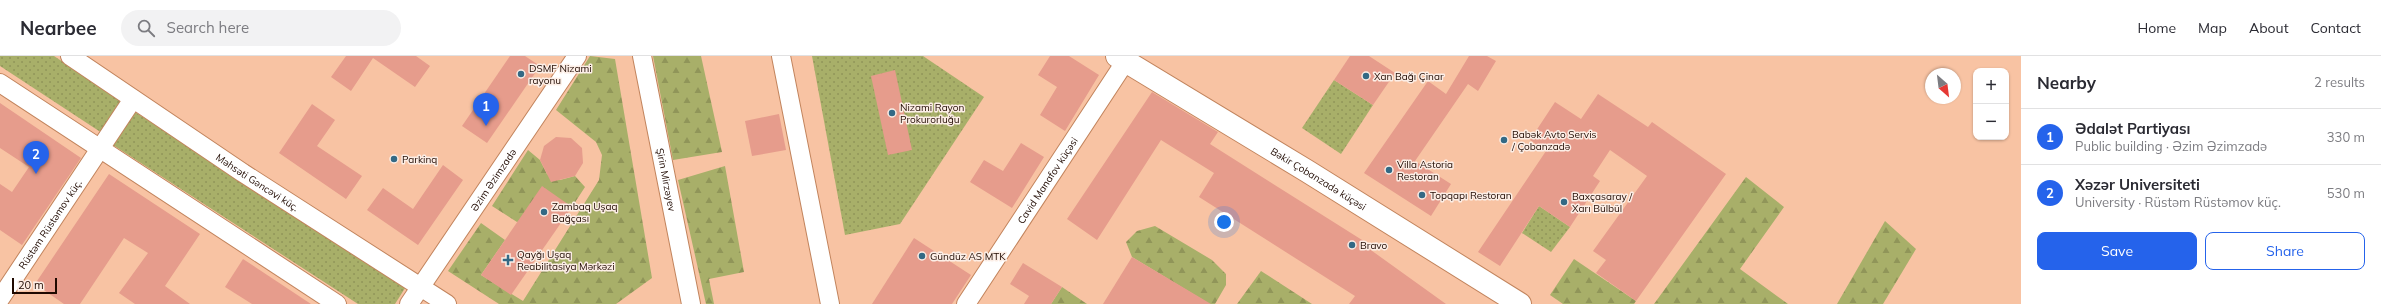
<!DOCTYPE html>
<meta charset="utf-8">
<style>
body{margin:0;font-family:Mulish,sans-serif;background:#f2f2f3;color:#2b2b33}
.controls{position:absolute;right:12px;top:12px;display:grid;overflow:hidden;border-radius:8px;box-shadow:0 1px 3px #0004}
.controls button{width:36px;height:36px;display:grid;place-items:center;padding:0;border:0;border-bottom:1px solid #e1e1e2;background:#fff;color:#2b2b33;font:20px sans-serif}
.compass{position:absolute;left:1925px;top:12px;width:36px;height:36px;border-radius:50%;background:#fff;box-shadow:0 1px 3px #0004;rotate:152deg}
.scale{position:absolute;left:12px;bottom:10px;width:45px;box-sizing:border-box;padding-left:4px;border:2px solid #1f0900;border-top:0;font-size:11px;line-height:14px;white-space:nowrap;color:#1f0900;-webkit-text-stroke:3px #fceee6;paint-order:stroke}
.you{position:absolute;left:1224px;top:166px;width:14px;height:14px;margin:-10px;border:3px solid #fff;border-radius:50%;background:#1a73e8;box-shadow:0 0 0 6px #1a73e833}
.badge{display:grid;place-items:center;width:26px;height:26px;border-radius:50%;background:#2563eb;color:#fff;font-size:13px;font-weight:700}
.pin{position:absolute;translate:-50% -33px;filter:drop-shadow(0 1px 2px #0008)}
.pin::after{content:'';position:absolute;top:21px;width:14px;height:12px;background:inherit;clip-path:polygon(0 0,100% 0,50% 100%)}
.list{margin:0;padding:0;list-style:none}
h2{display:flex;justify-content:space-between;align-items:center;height:52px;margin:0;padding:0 16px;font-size:17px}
h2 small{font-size:13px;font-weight:400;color:#7c7c81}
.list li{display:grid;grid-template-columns:26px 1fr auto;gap:12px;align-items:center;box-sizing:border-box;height:56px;padding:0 16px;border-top:1px solid #e1e1e2}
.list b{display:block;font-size:15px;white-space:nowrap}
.list p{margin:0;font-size:13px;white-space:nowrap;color:#7c7c81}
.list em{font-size:13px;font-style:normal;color:#7c7c81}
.actions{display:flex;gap:8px;padding:12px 16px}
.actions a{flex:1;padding:9px 0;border:1px solid #2563eb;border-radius:8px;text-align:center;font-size:14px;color:#2563eb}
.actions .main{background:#2563eb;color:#fff}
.icon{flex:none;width:22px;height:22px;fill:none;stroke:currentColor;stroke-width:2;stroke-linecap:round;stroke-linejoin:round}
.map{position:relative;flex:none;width:2021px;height:248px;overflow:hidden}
header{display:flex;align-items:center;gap:24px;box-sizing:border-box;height:56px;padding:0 20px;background:#fff;border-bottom:1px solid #e1e1e2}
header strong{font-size:19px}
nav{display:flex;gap:22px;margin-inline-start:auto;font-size:14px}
.search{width:280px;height:36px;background:#f2f2f3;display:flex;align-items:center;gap:10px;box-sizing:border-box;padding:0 14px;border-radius:22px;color:#7c7c81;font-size:15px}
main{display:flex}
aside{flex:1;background:#fff}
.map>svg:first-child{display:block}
.grass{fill:url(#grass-dots)}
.forest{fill:url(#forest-firs)}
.building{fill:#e69c8c}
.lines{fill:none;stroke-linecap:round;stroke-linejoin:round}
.minor-casing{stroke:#c2845d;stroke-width:20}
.tertiary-casing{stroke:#c2845d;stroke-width:24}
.minor{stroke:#fff;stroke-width:18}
.tertiary{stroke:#fff;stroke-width:22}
.poi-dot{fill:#336985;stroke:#fceee6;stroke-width:1.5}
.labels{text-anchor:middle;stroke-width:3;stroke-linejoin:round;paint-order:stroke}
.poi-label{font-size:10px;fill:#1f0900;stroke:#fceee6;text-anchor:start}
.street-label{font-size:10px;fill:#1f0900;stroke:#fceee6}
</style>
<header>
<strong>Nearbee</strong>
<div class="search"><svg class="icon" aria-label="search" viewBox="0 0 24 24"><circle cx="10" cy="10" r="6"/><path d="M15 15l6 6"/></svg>Search here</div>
<nav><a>Home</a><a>Map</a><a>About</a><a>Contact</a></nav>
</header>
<main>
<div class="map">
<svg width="2021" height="248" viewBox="0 0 2021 248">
<defs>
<pattern id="grass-dots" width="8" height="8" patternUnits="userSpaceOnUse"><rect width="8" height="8" fill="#a8af69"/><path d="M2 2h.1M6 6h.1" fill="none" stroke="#909559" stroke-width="1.8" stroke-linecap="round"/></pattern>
<pattern id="forest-firs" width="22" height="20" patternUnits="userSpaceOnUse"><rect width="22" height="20" fill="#a8af69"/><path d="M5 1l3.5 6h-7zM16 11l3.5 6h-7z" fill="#909559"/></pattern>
</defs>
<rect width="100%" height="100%" fill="#f8c3a3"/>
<g class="grass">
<path d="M0 0H54L123 46 102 77 0 10Z"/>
<path d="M812 0H923L984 41 900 168 845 179Z"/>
<path d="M1334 24 1373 49 1341 98 1302 72Z"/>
<path d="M135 56 407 229 395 248H358L113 89Z"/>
<path d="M1539 150 1570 171 1551 196 1522 177Z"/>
</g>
<g class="forest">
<path d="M590 0 615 3 652 222 616 248H499L448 215 481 167 505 184 481 219 523 245 599 124 602 99 596 86 556 54Z"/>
<path d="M653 0H701L722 96 673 104Z"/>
<path d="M528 94 540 104 547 118 560 124 575 120 585 131 572 151 517 166 492 150Z"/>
<path d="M725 110 744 216 709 223 714 248H706L678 124Z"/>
<path d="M1746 121 1784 151 1740 213 1788 248H1654Z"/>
<path d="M1885 165 1916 193 1883 248H1837Z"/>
<path d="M1155 170 1212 204 1226 218V229L1215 248H1201L1203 244 1132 201 1126 186 1137 175Z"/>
<path d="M1574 203 1636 245 1634 248H1563L1550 239Z"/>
<path d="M1261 215 1312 248H1237Z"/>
<path d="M1062 231 1087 248H1051Z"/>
</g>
<g class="building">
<path d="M346 0H416L430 10 415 31 373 2 351 35 331 21Z"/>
<path d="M510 0H525L540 10 487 87 462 70Z"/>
<path d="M1050 0H1069L1099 19 1065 75 1040 59 1057 31 1038 19Z"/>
<path d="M1350 0H1369L1395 17 1373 49 1334 24Z"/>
<path d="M1469 0H1487L1496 5 1478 35 1468 28 1415 105 1451 128 1431 160 1364 117 1428 25 1446 38Z"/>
<path d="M895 14 912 94 888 99 871 20Z"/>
<path d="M1152 36 1218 76 1210 88 1370 189 1368 192 1446 248H1349L1355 240 1199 141 1214 117 1161 84 1097 184 1067 163Z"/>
<path d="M1598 38 1648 71 1652 66 1726 118 1636 245 1596 217 1606 204 1593 195 1647 120 1610 94 1593 120 1600 125 1570 171 1539 150 1500 210 1478 196 1546 95 1530 84 1555 46 1581 63Z"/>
<path d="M0 47 81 102 22 189 0 174V128L12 136 29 111 0 92Z"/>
<path d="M312 48 335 64 317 90 362 120 346 143 279 97Z"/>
<path d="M779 58 786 94 752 100 745 65Z"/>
<path d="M556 81 571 82 582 92 583 107 575 120 551 126 540 104 544 90Z"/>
<path d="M1021 87 1044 101 1012 152 970 126 984 104 1003 115Z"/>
<path d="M443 109 463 124 418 189 367 154 383 132 413 153Z"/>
<path d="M109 118 200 178 165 230 190 248H135L119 237 148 197 124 182 80 248H64L35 228Z"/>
<path d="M542 130 572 151 511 239 481 219Z"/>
<path d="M914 182 971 219 952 248H872Z"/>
<path d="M1132 201 1211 248H1103Z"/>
<path d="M243 203 311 248H252L225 231Z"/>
<path d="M1023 207 1062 231 1051 248H1024L1029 240 1010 228Z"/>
</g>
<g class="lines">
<defs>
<g id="minor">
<path id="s1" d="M70 0 243 117 447 248"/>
<path id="s2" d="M642 0 691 248"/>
<path d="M781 0 830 248"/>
<path d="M0 27 337 248"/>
<path id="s3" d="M0 243 133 43"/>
<path id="s4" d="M409 248 577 0"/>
<path id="s5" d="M966 248 1129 0"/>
</g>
<g id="tertiary">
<path id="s6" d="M1117 0 1307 115 1520 248"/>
</g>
</defs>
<use href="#minor" class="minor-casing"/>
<use href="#tertiary" class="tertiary-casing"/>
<use href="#minor" class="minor"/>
<use href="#tertiary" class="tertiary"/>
</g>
<g class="poi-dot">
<circle cx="521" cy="18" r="4"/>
<circle cx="1366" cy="20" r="4"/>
<circle cx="892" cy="57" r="4"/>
<circle cx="1504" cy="84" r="4"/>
<circle cx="394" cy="103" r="4"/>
<circle cx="1389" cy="114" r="4"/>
<circle cx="1422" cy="139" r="4"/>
<circle cx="1564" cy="146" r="4"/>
<circle cx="544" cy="156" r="4"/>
<circle cx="1352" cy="189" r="4"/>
<circle cx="922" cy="200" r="4"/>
<path d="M506 198h4v4h4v4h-4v4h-4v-4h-4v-4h4z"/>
</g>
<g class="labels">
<g class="poi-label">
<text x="529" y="16">DSMF Nizami<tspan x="529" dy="12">rayonu</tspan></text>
<text x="1374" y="24">Xan Bağı Çinar</text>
<text x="900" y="55">Nizami Rayon<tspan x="900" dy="12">Prokurorluğu</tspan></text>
<text x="1512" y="82">Babək Avto Servis<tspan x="1512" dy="12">/ Çobanzadə</tspan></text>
<text x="402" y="107">Parkinq</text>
<text x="1397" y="112">Villa Astoria<tspan x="1397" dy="12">Restoran</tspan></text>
<text x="1430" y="143">Topqapı Restoran</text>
<text x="1572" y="144">Baxçasaray /<tspan x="1572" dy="12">Xarı Bülbül</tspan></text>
<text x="552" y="154">Zambaq Uşaq<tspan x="552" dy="12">Bağçası</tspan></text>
<text x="1360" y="193">Bravo</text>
<text x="517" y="202">Qayğı Uşaq<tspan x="517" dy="12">Reabilitasiya Mərkəzi</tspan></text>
<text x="930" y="204">Gündüz AS MTK</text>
</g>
<g class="street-label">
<text dy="4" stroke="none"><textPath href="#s6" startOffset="236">Bəkir Çobanzadə küçəsi</textPath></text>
<text dy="4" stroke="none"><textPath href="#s4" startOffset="150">Əzim Əzimzadə</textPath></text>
<text dy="4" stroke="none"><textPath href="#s2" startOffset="126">Şirin Mirzəyev</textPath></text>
<text dy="4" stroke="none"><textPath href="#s5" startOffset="148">Cavid Manafov küçəsi</textPath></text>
<text dy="4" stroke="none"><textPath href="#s1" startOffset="226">Məhsəti Gəncəvi küç.</textPath></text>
<text dy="4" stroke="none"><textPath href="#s3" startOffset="90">Rüstəm Rüstəmov küç.</textPath></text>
</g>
</g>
</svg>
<div class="controls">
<button>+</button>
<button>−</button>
</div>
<svg class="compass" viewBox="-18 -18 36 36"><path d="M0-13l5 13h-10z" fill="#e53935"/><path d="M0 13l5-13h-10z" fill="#7c7c81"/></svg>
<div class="scale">20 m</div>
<div class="you"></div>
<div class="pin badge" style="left:486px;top:70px">1</div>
<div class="pin badge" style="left:36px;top:118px">2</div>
</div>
<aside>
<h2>Nearby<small>2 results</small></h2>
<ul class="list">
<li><span class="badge">1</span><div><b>Ədalət Partiyası</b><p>Public building · Əzim Əzimzadə</p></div><em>330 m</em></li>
<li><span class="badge">2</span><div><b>Xəzər Universiteti</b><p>University · Rüstəm Rüstəmov küç.</p></div><em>530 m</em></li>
</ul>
<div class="actions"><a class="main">Save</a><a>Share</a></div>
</aside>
</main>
